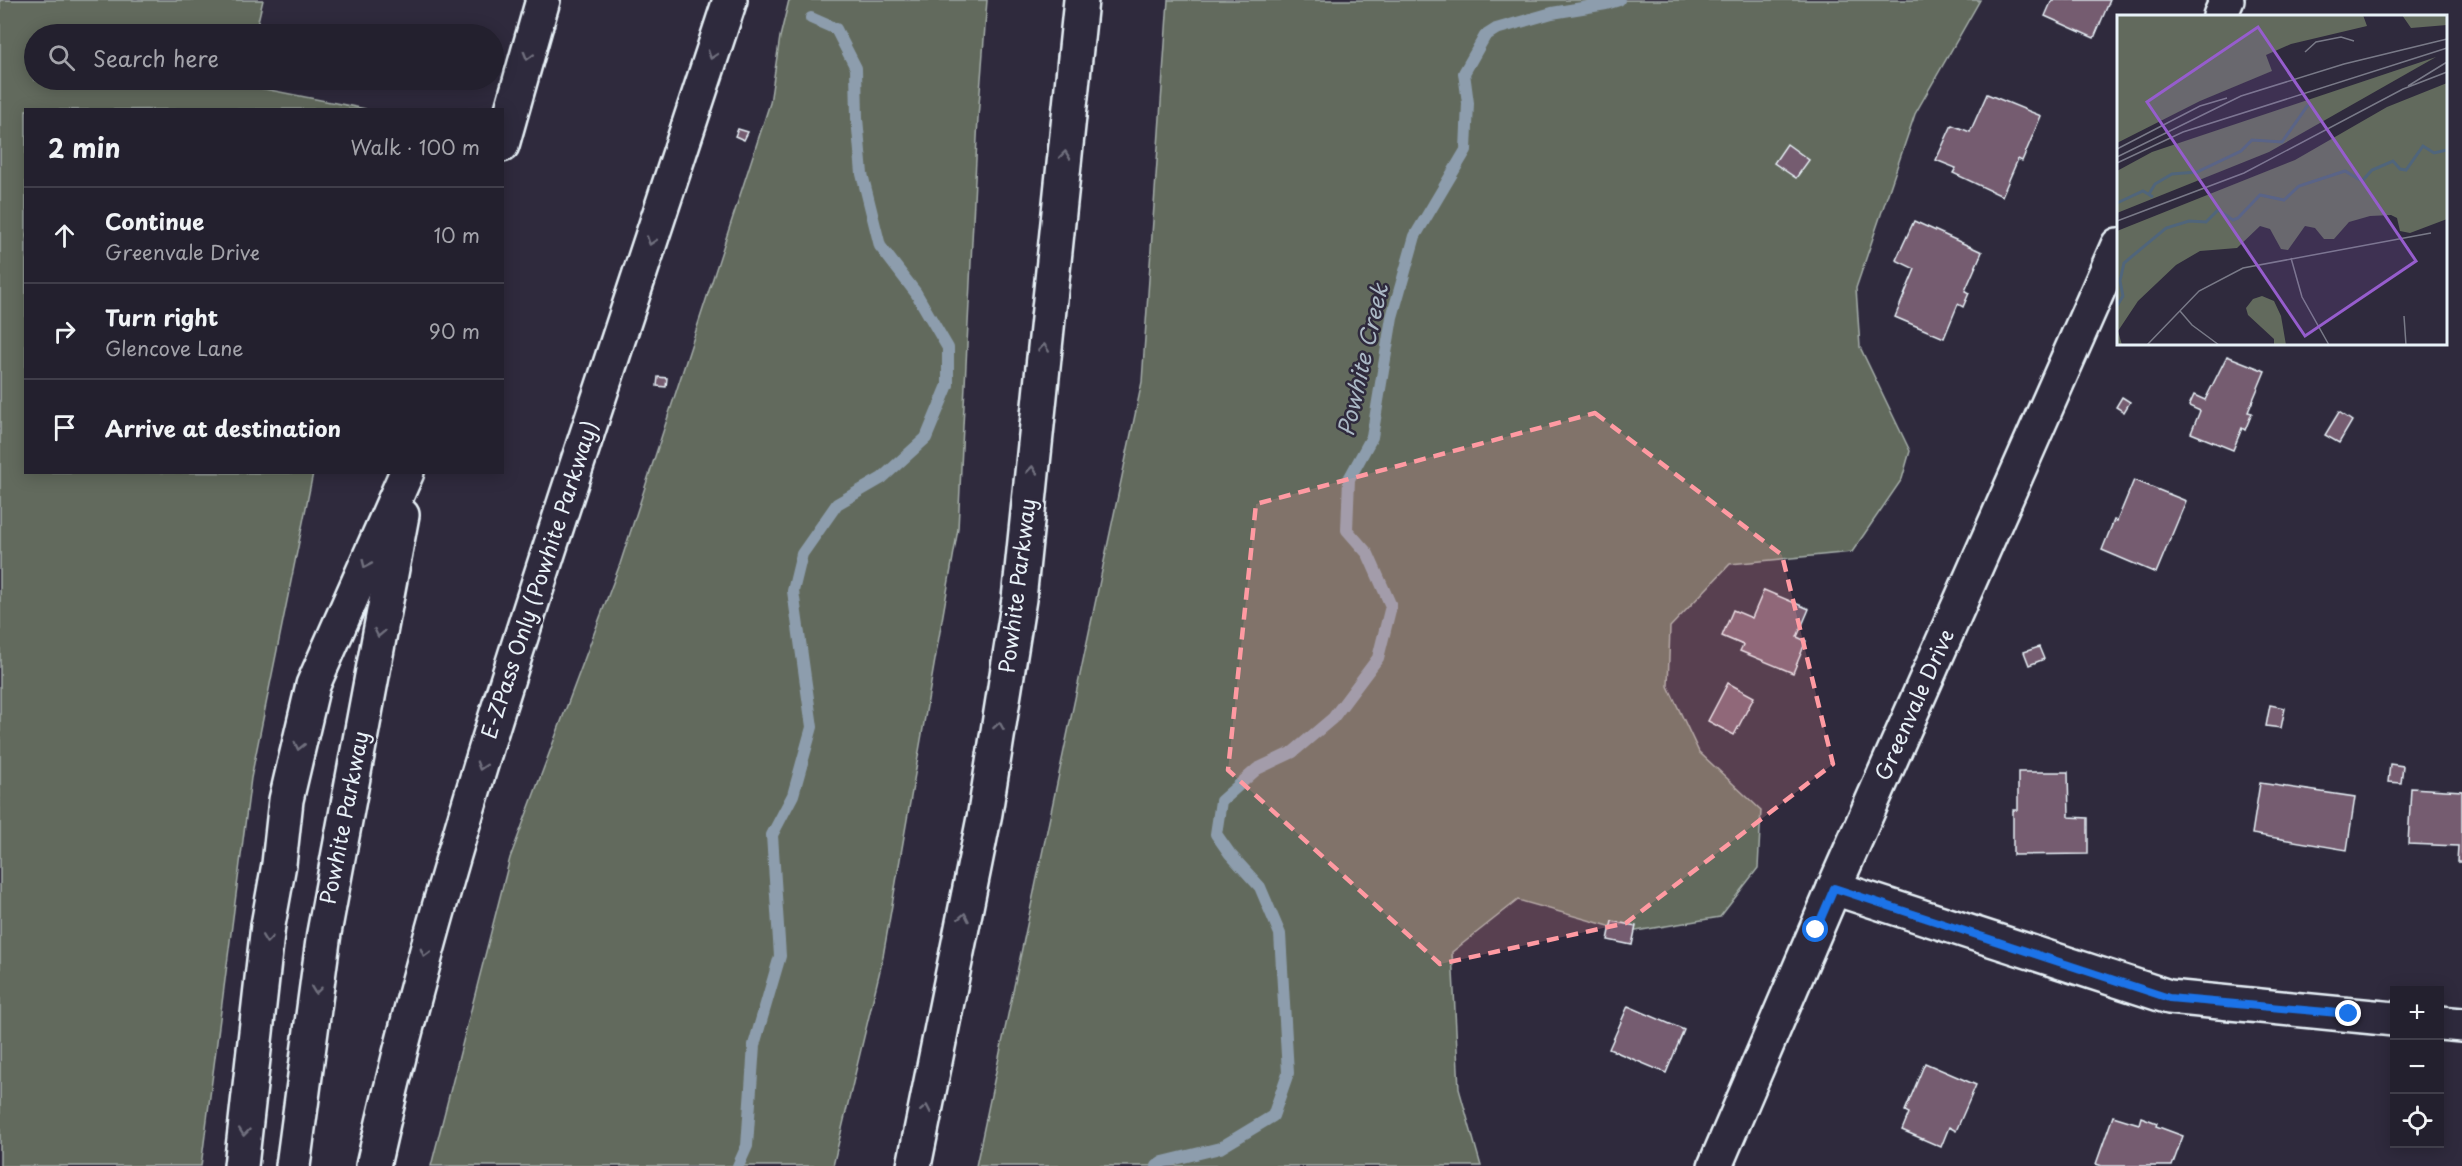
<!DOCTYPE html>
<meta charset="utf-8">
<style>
body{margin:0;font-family:"Playpen Sans",sans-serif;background:#2b2836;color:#f1f3f6}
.controls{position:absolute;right:18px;bottom:18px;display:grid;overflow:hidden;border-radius:0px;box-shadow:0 3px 15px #0003}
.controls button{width:54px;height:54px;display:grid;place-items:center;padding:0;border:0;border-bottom:2px solid #403e4a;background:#23202e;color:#f1f3f6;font:30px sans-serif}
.stop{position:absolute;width:18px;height:18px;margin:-14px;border:4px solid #1a73e8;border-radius:50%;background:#fff}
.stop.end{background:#1a73e8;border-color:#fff;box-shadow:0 2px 6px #0008}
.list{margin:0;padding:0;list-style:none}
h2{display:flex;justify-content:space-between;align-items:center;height:78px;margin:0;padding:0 24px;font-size:26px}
h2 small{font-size:20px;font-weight:400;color:#a3a3aa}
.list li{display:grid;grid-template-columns:39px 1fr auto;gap:18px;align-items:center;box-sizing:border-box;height:96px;padding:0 24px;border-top:2px solid #403e4a}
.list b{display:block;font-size:22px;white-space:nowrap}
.list p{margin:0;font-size:20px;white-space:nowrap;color:#a3a3aa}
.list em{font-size:20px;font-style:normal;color:#a3a3aa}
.icon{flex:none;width:33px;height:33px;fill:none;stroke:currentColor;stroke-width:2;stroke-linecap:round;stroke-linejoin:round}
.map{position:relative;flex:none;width:2462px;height:1166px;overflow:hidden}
.search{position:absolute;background:#23202e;box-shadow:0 3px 15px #0003;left:24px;top:24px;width:480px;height:66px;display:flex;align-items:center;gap:15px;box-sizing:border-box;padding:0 21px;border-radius:33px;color:#a3a3aa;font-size:22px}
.panel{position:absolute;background:#23202e;box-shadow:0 3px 15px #0003;left:24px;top:108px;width:480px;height:366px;border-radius:0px}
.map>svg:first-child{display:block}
.green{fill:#626a5d;stroke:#a5aeaa;stroke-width:1.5}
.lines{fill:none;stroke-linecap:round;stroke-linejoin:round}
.stream{stroke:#8d9dad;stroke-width:12}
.building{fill:#745c6f;stroke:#e8f1f8;stroke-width:1.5}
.minor-casing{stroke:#e8f1f8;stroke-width:38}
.highway-casing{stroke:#e8f1f8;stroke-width:38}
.minor{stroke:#2f2a3d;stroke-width:33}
.highway{stroke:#2f2a3d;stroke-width:33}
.oneway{stroke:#70707e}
.route{stroke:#1a73e8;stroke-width:8}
.marked{fill:#ff9aa2;fill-opacity:0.2;stroke:#ff9aa2;stroke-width:4.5;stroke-dasharray:12 8;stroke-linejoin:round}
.labels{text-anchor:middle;stroke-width:5;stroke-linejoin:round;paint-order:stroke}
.street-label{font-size:21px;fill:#e8f1f8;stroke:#2f2a3d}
.water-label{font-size:22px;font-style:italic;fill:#abb9c6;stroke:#2f2a3d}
.inset-river{fill:none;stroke:#50657b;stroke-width:3}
.inset-road{fill:none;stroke:#797a88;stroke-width:1.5}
.view{fill:#965dcd;fill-opacity:0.15;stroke:#965dcd;stroke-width:3}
.inset-edge{fill:none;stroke:#e8f1f8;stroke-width:3}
</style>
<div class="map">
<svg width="2462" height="1166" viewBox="0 0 2462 1166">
<rect width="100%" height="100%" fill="#2f2a3d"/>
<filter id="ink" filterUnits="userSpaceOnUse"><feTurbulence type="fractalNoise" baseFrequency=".0167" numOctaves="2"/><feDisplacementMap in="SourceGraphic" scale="12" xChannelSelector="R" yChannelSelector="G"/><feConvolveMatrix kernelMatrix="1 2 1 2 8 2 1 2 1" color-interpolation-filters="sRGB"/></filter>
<g filter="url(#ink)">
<g class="green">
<path d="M0 0H263L255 34H34V80H244V85L366 109 26 110V472L313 473 251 778 201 1166H0Z"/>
<path d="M789 0H987L978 118 958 529 882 962 833 1166H431L510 858 620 564 770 103 780 37Z"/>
<path d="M1168 0H1980L1915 114 1856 288 1860 347 1910 451 1902 479 1852 552 1730 564 1670 627 1668 686 1699 752 1761 810 1758 868 1720 917 1630 932 1518 900 1452 952 1459 1089 1481 1166H976L1142 382Z"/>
</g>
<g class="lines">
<g class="stream">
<path d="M738 1166 747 1146 754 1045 780 956 772 835 793 795 812 727 793 591 802 554 837 504 882 478 926 438 948 385V348L916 293 880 246 862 174 857 118 856 68 836 29 811 18"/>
<path d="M1157 1166 1163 1162 1220 1148 1273 1116 1288 1073 1280 934 1260 887 1230 854 1216 834 1221 801 1257 769 1293 752 1333 718 1378 658 1391 606 1368 554 1347 530 1349 479 1372 437 1392 317 1415 236 1466 150 1468 103 1464 73 1485 36 1496 29 1552 13 1606 4 1619 0"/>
</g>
</g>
<g class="building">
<path d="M2052 0H2110L2094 38 2045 16Z"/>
<path d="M1987 94 2041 116 2022 161 2018 159 2002 196 1953 173 1956 168 1936 160 1952 125 1970 132Z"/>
<path d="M738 129 748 132 744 140 735 136Z"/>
<path d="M1787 144 1809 160 1796 178 1774 163Z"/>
<path d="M1914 221 1982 252 1965 291 1969 293 1963 307 1958 304 1944 338 1895 317 1915 269 1896 260Z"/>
<path d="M2227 356 2265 371 2248 412 2252 413 2245 430 2242 428 2233 450 2191 433 2200 411 2189 406 2194 395 2205 400Z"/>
<path d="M658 377 667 378 666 387 657 386Z"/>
<path d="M2122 397 2130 402 2124 412 2116 407Z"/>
<path d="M2339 412 2352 421 2339 443 2325 435Z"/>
<path d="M2134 480 2186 501 2156 573 2102 550 2114 520 2117 521Z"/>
<path d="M1764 590 1809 609 1797 637 1806 641 1793 673 1740 651 1743 645 1722 636 1733 610 1752 618Z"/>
<path d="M2039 647 2044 659 2029 665 2024 652Z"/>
<path d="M1728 683 1754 697 1734 735 1708 721Z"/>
<path d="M2270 705 2285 708 2281 728 2266 726Z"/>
<path d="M2390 764 2403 766 2401 783 2388 782Z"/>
<path d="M2018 772H2068L2069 817 2088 818V854L2013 855V810H2018Z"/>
<path d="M2260 783 2355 797 2347 850 2252 834Z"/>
<path d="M2411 788 2462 791V862H2457L2458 846 2408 844Z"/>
<path d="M1612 921 1636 926 1632 945 1608 940Z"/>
<path d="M1628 1006 1684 1030 1666 1073 1609 1049Z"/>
<path d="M1925 1063 1976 1085 1956 1131 1949 1127 1941 1147 1902 1130 1909 1113 1905 1111Z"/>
<path d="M2113 1116 2139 1124 2141 1117 2157 1123 2156 1126 2183 1136 2172 1166H2102L2096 1164Z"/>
</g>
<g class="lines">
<defs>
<g id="minor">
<path d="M2220 16 2227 0"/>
<path d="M1834 888 2169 997 2394 1019"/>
<path d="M2440 1023 2462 1025"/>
<path d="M1715 1166 1834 888 2118 245"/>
</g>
<g id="highway">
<path d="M502 145 543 0"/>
<path d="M241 1166 268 925 279 864 286 800 313 685 407 472"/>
<path d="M293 1166 324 933 402 515"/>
<path d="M373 1166C429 916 508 674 588 431 636 287 682 143 730 0"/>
<path d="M914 1166 985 813 1019 599 1081 0"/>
</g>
</defs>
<use href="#minor" class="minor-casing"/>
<use href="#highway" class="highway-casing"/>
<use href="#minor" class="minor"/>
<use href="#highway" class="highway"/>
</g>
<defs><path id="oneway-chevron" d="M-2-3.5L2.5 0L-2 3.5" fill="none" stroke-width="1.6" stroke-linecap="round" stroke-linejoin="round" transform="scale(1.5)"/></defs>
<g class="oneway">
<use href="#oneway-chevron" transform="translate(712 55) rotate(109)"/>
<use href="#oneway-chevron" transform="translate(528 56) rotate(106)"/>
<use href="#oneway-chevron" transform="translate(1065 155) rotate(-84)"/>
<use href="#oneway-chevron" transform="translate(651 241) rotate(108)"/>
<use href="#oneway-chevron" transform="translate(1044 348) rotate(-84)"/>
<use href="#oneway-chevron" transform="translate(1032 470) rotate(-84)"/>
<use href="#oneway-chevron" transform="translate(366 564) rotate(114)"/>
<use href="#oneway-chevron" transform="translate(379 633) rotate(101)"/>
<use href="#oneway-chevron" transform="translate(999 726) rotate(-81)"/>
<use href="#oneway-chevron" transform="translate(299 746) rotate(103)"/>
<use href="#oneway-chevron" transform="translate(481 766) rotate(107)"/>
<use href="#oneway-chevron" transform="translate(964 917) rotate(-79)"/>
<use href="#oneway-chevron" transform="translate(267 939) rotate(97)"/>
<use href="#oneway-chevron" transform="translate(425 953) rotate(105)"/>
<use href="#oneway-chevron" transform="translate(316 990) rotate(97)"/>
<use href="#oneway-chevron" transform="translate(926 1109) rotate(-79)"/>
<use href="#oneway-chevron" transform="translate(244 1132) rotate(96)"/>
</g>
</g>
<g class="lines" filter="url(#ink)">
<path class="route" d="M1816 930 1834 888 2169 998 2349 1014"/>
</g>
<path class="marked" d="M1595 413 1782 555 1833 764 1626 923 1440 964 1228 770 1256 504Z"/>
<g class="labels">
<g class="street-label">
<text transform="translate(540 580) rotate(-72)" y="7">E-ZPass Only (Powhite Parkway)</text>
<text transform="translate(1018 586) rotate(-83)" y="7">Powhite Parkway</text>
<text transform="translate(1915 705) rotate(-66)" y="7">Greenvale Drive</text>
<text transform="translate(345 818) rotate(-79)" y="7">Powhite Parkway</text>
</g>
<g class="water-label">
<text transform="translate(1363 360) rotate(-77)" y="8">Powhite Creek</text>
</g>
</g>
<g transform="translate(2117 15)">
<rect width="330" height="330" fill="#2f2a3d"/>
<path d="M0 0H246L250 11 174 29 149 40 155 56 83 86 0 128ZM330 0V10L294 13 285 0ZM319 42 152 137 0 198V156L35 137ZM330 68V204L293 218 283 216 280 203 274 200 253 201 232 207 217 224H207L198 213 188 211 171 235 164 234 153 214 143 211 120 233 83 236 59 250 21 286 1 316 5 330H0V216L178 145 270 92ZM145 281 157 286 164 301 169 330H157V324L131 300 129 293 136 284Z" fill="#626a5d"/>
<path class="inset-river" d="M32 179 38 169 55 159 80 157 124 136 135 125 165 127 191 90M0 188 26 176 36 182M0 291 6 281 3 266 7 248 49 213 72 206 89 207 101 195 116 205 121 203 143 180 167 185 182 171 228 156 245 166 255 155 276 146 283 154 289 155 306 131 317 138 330 135"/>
<path class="inset-road" d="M188 37 199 27 224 22 237 26M291 71 330 47M0 134 83 91 110 83M0 142 124 81 227 49 330 24M0 148 66 117 330 33M0 206 127 158 286 74 330 57M174 243 185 282 212 330M63 296 75 310 102 330M287 301 289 330M30 330 82 276 126 253 314 218"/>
<path class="view" d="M141 12 299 246 188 321 30 87Z"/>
<rect width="330" height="330" class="inset-edge"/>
</g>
</svg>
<div class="controls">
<button>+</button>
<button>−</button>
<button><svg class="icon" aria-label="locate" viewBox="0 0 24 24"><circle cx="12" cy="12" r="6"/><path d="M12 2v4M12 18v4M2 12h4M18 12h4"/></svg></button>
</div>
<div class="stop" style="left:1816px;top:930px"></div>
<div class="stop end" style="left:2349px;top:1014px"></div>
<div class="search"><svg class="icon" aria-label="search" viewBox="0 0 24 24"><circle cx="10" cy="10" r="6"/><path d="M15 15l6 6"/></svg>Search here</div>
<section class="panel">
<h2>2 min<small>Walk · 100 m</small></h2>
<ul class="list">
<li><svg class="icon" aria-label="ahead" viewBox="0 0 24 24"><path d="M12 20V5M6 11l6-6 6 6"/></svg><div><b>Continue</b><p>Greenvale Drive</p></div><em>10 m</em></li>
<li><svg class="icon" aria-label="right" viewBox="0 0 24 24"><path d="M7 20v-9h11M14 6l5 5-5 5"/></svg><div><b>Turn right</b><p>Glencove Lane</p></div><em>90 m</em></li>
<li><svg class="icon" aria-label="arrive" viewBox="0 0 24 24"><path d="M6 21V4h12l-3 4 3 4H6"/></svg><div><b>Arrive at destination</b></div></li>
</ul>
</section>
</div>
